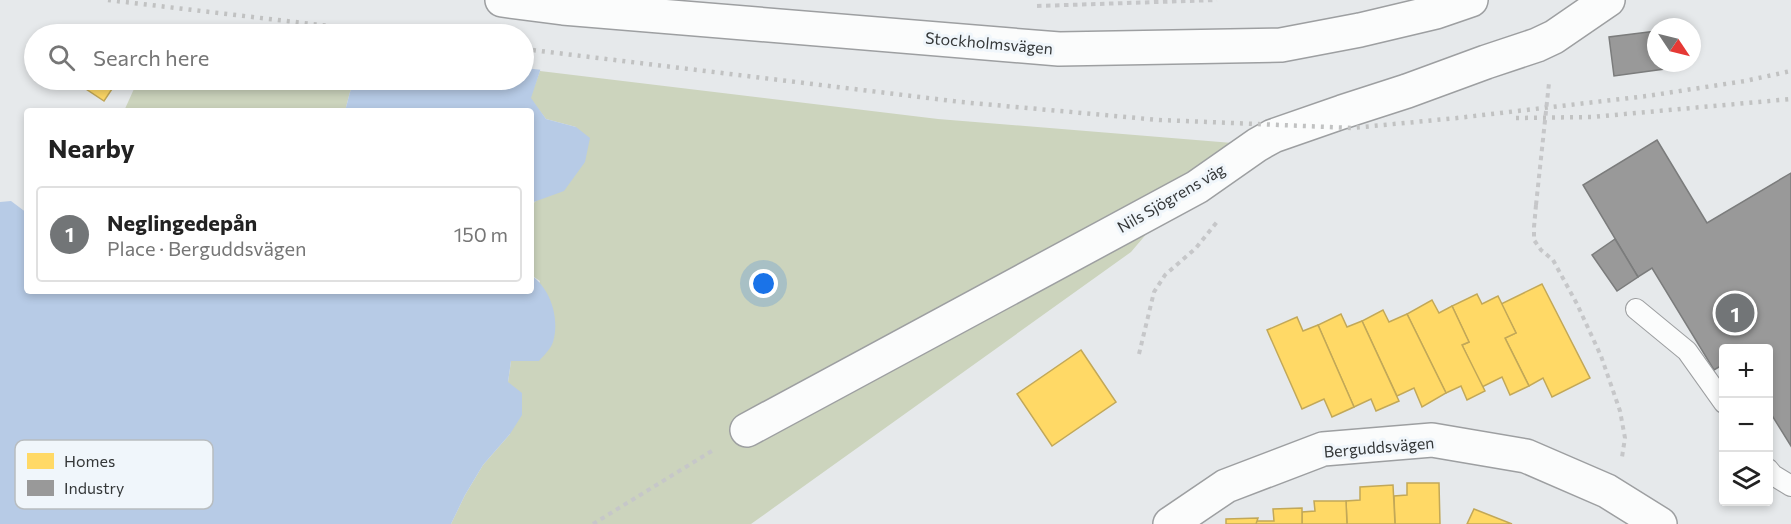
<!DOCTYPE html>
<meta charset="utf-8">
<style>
body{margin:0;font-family:Commissioner,sans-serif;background:#f6f6f6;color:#222}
.controls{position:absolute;right:18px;bottom:18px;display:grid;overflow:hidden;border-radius:6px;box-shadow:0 3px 9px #0003}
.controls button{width:54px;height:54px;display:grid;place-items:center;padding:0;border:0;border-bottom:2px solid #e0e0e0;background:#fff;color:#222;font:30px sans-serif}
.compass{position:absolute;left:1647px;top:18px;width:54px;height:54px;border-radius:50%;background:#fff;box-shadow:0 3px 9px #0003;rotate:125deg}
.you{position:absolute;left:764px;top:284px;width:21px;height:21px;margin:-15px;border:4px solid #fff;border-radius:50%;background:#1a73e8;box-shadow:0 0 0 9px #1a73e833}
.badge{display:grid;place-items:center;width:39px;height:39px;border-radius:50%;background:#727577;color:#fff;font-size:20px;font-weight:700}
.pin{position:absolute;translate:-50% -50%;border:3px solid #fff;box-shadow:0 2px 6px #0006}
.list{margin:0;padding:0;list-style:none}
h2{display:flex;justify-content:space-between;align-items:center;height:78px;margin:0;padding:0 24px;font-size:26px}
h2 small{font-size:20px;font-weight:400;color:#767676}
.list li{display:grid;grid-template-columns:39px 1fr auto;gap:18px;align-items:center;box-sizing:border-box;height:96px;margin:0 12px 12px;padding:0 12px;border:2px solid #e0e0e0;border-radius:6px}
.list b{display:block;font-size:22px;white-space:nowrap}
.list p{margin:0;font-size:20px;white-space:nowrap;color:#767676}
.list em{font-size:20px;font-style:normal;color:#767676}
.icon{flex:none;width:33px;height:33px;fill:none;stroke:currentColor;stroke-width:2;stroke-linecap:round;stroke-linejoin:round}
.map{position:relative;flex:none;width:1791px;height:524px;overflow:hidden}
.search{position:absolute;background:#fff;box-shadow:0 3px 9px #0003;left:24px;top:24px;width:510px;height:66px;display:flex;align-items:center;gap:15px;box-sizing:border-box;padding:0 21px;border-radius:33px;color:#767676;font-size:22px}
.panel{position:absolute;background:#fff;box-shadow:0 3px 9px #0003;left:24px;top:108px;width:510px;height:186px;border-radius:6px}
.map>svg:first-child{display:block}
.green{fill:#ccd4bd}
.water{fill:#b7cbe6}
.pier{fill:#e6e9eb}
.homes{fill:#ffd966;stroke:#c2a858;stroke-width:1.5}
.industry{fill:#999;stroke:#7b7c7c;stroke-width:1.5}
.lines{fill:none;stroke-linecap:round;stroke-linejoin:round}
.service-casing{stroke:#9d9fa1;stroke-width:22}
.minor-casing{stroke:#9d9fa1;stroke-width:36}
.secondary-casing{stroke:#9d9fa1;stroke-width:36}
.path{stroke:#c6c7c9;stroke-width:4;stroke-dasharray:4.5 4.5;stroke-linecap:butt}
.service{stroke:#fbfcfc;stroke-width:20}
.minor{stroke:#fbfcfc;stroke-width:33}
.secondary{stroke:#fbfcfc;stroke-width:33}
.rail{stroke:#c1c2c2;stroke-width:4.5;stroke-dasharray:3 6;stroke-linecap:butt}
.path-bridge{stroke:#c6c7c9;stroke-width:4;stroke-dasharray:4.5 4.5;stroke-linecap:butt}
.labels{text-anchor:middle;stroke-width:6;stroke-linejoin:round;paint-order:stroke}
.street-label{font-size:16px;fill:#343738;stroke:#f0f6fb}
.key{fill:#f0f6fb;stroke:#b8bdc0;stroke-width:1.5}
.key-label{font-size:16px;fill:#343738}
</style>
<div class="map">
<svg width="1791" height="524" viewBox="0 0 1791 524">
<rect width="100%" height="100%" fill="#e6e9eb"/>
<g class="green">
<path d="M540 71 938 119 1257 145 1207 163 1131 252 751 524H451L465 495 483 465 510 434 508 382 511 361 540 281 531 275V204L535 202 576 127 546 119 530 98Z"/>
<path d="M138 80H356L350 92 345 111H124Z"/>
</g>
<g class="water">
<path d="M553 0 540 71 531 98 546 119 576 127 590 138 585 162 564 191 531 203V111H345L350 92 356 80H524V34Z"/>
<path d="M11 201 27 213V291H531V275C551 289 560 319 553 342 551 349 543 356 539 361H511L508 382 522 393V415L510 434 483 465 465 495 451 524H0V202Z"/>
</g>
<path class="pier" d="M404 0H556L543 70 524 68V34H385Z"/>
<g class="homes">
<path d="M93 80H118L104 101 86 89Z"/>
<path d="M1542 284 1590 378 1552 397 1543 378 1529 386 1505 338 1516 333 1501 304Z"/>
<path d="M1477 294 1482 304 1498 296 1516 333 1505 338 1529 386 1510 395 1502 377 1482 387 1462 345 1469 342 1452 306Z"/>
<path d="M1432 300 1439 313 1452 306 1469 342 1462 345 1485 391 1467 400 1461 386 1446 393 1407 314Z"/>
<path d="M1383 310 1389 322 1407 314 1446 393 1422 407 1414 388 1397 396 1362 321Z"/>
<path d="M1341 314 1347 327 1362 321 1399 401 1376 411 1371 399 1354 407 1318 325Z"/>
<path d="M1297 317 1303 331 1318 325 1354 407 1332 417 1324 399 1302 409 1267 330Z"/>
<path d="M1081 350 1116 402 1052 446 1017 394Z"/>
<path d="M1407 483H1439L1440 524H1395L1394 496 1407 495Z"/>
<path d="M1393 485 1395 524H1347L1346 501 1360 500V487Z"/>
<path d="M1314 501H1346L1347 524H1302V512L1315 511Z"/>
<path d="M1302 508V524H1256V521H1274L1273 509Z"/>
<path d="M1474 509 1512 524H1467Z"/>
<path d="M1258 518 1256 524H1226V519Z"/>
</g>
<g class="industry">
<path d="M1656 31V63H1678L1679 67 1614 76 1609 37Z"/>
<path d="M1657 140 1707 223 1791 173V446L1768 409V348H1724V364L1714 370 1652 268 1638 277 1583 185Z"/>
<path d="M1615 239 1638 277 1617 291 1592 255Z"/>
</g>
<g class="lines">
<defs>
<g id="service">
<path d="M1636 309 1687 351 1724 403"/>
<path d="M1768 469 1773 475 1791 486"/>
</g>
<g id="minor">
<path d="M747 430 1197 187 1257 145 1273 136 1342 112 1407 91 1486 62 1537 45 1554 37 1608 0"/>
<path d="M1170 524 1226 486 1323 449 1432 440 1526 456 1607 491 1660 524"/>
</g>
<path id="secondary" d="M502 0 563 8 1059 49 1281 45 1360 30 1436 12 1471 0"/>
</defs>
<use href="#service" class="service-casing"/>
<use href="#minor" class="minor-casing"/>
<use href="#secondary" class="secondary-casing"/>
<g class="path">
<path d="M1037 6 1217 0"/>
<path d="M1536 205 1534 227V240L1541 250 1553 260 1577 304 1601 356 1620 411 1625 438 1622 457"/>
<path d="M1139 354 1154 292 1165 275 1196 248 1217 222"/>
<path d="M593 524 715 449"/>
</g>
<use href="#service" class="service"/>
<use href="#minor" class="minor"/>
<use href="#secondary" class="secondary"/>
<g class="rail">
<path d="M108 0 397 34"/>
<path d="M524 49 961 102 1159 120 1352 128 1457 118 1647 96 1745 81 1791 71"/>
<path d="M1516 118 1592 117 1791 99"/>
</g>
<path class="path-bridge" d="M1536 205 1549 83"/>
</g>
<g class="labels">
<g class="street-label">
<text transform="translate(989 43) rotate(5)" y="6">Stockholmsvägen</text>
<text transform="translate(1171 198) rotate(-30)" y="6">Nils Sjögrens väg</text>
<text transform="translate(1379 447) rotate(-5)" y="6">Berguddsvägen</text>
</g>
</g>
<rect x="15" y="440" width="198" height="69" rx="9" class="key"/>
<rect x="27" y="453" width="27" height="16" fill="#ffd966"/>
<rect x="27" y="480" width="27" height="16" fill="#999"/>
<g class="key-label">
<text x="64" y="467">Homes</text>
<text x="64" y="494">Industry</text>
</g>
</svg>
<div class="controls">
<button>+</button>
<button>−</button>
<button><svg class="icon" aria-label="layers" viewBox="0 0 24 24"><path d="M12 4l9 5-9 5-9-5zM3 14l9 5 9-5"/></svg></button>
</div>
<svg class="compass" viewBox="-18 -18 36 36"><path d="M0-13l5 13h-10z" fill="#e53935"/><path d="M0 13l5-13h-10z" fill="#767676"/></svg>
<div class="you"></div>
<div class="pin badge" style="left:1735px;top:313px">1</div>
<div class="search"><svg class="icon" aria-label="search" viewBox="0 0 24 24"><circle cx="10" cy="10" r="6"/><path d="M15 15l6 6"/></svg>Search here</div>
<section class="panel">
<h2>Nearby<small></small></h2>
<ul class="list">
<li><span class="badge">1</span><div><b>Neglingedepån</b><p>Place · Berguddsvägen</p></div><em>150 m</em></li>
</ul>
</section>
</div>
